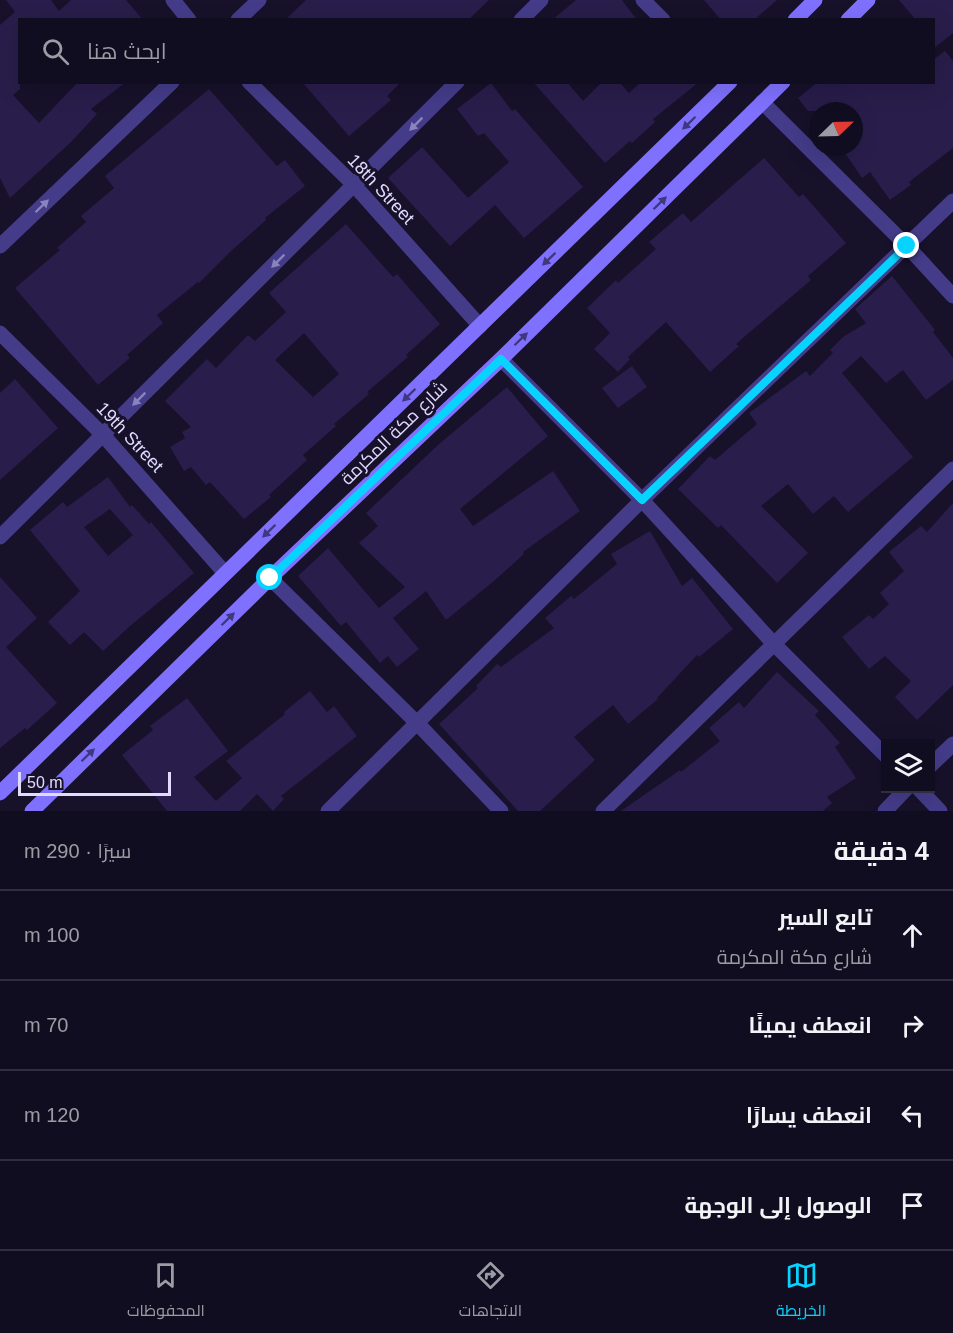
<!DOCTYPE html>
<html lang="ar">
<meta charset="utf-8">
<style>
body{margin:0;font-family:Helvetica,Cairo,sans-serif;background:#1a1629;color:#f1f3f6;direction:rtl}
.controls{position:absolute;right:18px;bottom:18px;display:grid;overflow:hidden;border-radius:0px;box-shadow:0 6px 24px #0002}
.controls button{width:54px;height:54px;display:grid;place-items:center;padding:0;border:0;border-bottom:2px solid #302d3e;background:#110d20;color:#f1f3f6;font:30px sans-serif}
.compass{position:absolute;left:809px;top:102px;width:54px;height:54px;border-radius:50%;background:#110d20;box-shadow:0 6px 24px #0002;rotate:67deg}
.scale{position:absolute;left:18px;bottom:15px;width:153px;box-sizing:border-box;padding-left:6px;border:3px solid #e1daff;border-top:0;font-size:16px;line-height:21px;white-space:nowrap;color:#e1daff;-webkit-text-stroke:4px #17112a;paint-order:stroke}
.stop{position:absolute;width:18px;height:18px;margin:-14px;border:4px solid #07d4fe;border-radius:50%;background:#fff}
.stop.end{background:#07d4fe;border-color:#fff;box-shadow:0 2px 6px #0008}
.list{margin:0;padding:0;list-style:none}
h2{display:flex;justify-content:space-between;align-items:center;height:78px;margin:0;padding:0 24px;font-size:26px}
h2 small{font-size:20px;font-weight:400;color:#9c9ca5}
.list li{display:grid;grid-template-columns:39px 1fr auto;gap:18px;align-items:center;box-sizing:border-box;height:90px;padding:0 24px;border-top:2px solid #302d3e}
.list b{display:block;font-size:22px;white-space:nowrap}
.list p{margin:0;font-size:20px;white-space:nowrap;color:#9c9ca5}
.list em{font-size:20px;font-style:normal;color:#9c9ca5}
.icon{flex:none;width:33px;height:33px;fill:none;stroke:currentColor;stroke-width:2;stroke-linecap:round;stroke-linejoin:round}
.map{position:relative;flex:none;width:953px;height:811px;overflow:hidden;direction:ltr}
.search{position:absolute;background:#110d20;box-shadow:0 6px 24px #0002;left:18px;right:18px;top:18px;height:66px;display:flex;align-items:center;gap:15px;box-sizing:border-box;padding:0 21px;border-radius:0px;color:#9c9ca5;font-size:22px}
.sheet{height:438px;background:#110d20}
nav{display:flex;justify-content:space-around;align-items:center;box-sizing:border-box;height:84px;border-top:2px solid #302d3e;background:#110d20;font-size:16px;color:#9c9ca5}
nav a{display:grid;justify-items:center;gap:3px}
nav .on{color:#07d4fe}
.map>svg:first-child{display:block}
.building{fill:#291d4b;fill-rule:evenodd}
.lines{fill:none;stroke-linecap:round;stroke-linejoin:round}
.minor{stroke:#443c89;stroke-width:15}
.secondary{stroke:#7f71fe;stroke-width:15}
.oneway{fill:#41377f}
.oneway2{fill:#8b83be}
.route{stroke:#07d4fe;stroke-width:8}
.labels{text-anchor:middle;stroke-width:6;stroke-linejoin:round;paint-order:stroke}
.street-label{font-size:18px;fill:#e1daff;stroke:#17112a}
</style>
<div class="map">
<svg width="953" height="811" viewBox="0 0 953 811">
<rect width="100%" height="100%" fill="#17112a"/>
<g class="building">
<path d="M6 0H51L59 11 71 0H126L143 20 20 18V89L13 95 39 123 78 82H126L91 109 97 114 71 142 10 198 0 178V25L15 12Z"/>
<path d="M306 0H489L468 20H285Z"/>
<path d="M576 0H622L637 20H552Z"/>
<path d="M704 0H777L754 20H721Z"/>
<path d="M899 0H953V33L933 49V20H916Z"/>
<path d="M945 51 953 61V148L909 182 911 185 890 200 870 172 862 178 841 147H854V111H808L798 98 818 82H933V60Z"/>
<path d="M302 82H401L387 96 391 100 349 136Z"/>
<path d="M533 82H567L583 101 602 82H619L629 93 641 82H699L653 119 655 122 632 143 630 141 605 163Z"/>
<path d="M491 83 512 111 515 109 583 187 524 238 495 205 450 246 388 178 422 147 468 198 509 162 484 133 478 136 457 109Z"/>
<path d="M209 89 277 166 285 160 305 186 265 218 266 220 230 252 199 283 198 282 157 315 163 323 127 355 130 358 98 385 15 288 60 250 57 248 86 222 81 216 114 188 105 176Z"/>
<path d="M764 158 799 197 803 194 846 243 808 276 811 280 736 344 739 346 710 372 666 322 628 357 630 359 618 372 594 349 610 333 587 308 616 280 618 283 656 249 649 242 683 213 691 222Z"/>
<path d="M346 224 393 277 397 274 440 324 406 355 408 357 367 392 369 394 334 424 336 426 303 455 307 460 269 495 271 497 244 519 210 482 206 485 191 467 184 471 170 447 185 438 182 432 191 427 165 401 207 359 216 368 248 335 255 341 286 312 269 293ZM304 333 339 374 313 397 275 360Z"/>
<path d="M892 276 935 330 933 332 953 358V380L926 400 903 370 886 383 861 356 842 373 913 457 848 512 834 496 813 514 788 484 761 506 808 553 777 583 721 525 718 528 678 489 710 456 715 460 757 424 749 413 806 371 810 376 833 353 830 350 843 337 866 323 855 309Z"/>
<path d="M632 366 647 387 618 408 602 388Z"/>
<path d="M15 379 58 428 0 480V393Z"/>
<path d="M507 387 548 436 460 509 473 526 553 471 580 511 523 552 524 554 494 581 446 620 426 591 393 618 419 649 397 667 388 656 380 663 346 622 341 626 298 576 328 548 379 608 405 587 359 543 378 526 366 513 439 444Z"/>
<path d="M108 477 130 507 132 505 149 524 151 522 194 573 130 626 103 651 84 632 70 645 48 622 80 591 30 530 63 502 67 507ZM110 509 133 535 108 556 84 527Z"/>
<path d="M953 503V685L917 720 895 697 911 681 885 656 869 669 842 637 869 615 873 619 889 604 880 593 904 571 889 552 921 526 927 532Z"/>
<path d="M650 531 682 586 692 578 733 629 699 657 697 655 657 698 658 699 628 724 613 705 574 737 595 760 540 811H518L439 724 478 688 476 686 497 664 501 667 554 628 545 618 571 596 574 599 617 564 611 554Z"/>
<path d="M0 577 37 618 6 647 57 703 27 730 25 728 0 748Z"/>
<path d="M777 672 819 711 815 715 840 743 835 747 856 778 827 797 832 803 823 811H621L680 770 681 772 720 741 709 728 739 702 744 708Z"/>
<path d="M310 691 327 712 334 706 357 736 281 796 284 799 273 811 257 794 240 811H167L122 755 153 730 150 726 187 698 228 751 194 777 216 801 242 778 226 761 285 714 284 712Z"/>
</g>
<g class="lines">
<g class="minor">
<path d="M173 0 189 20"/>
<path d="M643 0 663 20"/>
<path d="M238 20 259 0"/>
<path d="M521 20 541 0"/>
<path d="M249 82 354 185 480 326"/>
<path d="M762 102 907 246 953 296"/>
<path d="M0 246 172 82"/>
<path d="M0 333 103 435 225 573"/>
<path d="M501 359 642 500 773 643 886 756"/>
<path d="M0 537 457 82"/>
<path d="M270 578 418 724 501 811"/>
<path d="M930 766 953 744"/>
<path d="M918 788 940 811"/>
<path d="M328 811 642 500 953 201"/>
<path d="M603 811 953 469"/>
<path d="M885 811 907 788"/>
</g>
<g class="secondary">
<path d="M795 20 815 0"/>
<path d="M848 20 868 0"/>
<path d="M0 793 730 82"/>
<path d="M32 811 270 578 501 359 783 82"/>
</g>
</g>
<defs><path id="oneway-solid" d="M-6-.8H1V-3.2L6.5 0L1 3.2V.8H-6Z" transform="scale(1.5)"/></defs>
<g class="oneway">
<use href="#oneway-solid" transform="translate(689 123) rotate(136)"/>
<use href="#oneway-solid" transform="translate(660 203) rotate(-44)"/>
<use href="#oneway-solid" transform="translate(549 259) rotate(136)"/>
<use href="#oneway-solid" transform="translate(521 339) rotate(-44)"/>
<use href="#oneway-solid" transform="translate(409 395) rotate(136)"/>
<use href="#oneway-solid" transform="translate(269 531) rotate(136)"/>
<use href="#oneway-solid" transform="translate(228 619) rotate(-44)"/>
<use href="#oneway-solid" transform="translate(88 755) rotate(-44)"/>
</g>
<g class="oneway2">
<use href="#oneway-solid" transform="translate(416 124) rotate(135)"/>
<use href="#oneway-solid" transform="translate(42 206) rotate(-44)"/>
<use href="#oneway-solid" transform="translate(278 261) rotate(135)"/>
<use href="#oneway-solid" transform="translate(139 399) rotate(135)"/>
</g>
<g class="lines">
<path class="route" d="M270 578 501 359 642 500 907 246"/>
</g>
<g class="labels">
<g class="street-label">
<text transform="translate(381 189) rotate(47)" y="6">18th Street</text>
<text transform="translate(394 433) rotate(-44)" y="6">شارع مكة المكرمة</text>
<text transform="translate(130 437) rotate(47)" y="6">19th Street</text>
</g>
</g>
</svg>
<div class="controls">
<button><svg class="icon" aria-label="layers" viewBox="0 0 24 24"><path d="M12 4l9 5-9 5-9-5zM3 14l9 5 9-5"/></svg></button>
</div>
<svg class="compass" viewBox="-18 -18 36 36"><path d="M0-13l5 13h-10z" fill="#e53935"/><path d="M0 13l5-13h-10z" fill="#9c9ca5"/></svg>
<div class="scale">50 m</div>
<div class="stop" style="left:270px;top:578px"></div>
<div class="stop end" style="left:907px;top:246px"></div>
<div class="search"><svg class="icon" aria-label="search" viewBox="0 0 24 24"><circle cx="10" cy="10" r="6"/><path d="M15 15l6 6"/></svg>ابحث هنا</div>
</div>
<section class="sheet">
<h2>4 دقيقة<small>سيرًا · 290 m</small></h2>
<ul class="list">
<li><svg class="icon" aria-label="ahead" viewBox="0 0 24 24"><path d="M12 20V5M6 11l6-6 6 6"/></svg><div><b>تابع السير</b><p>شارع مكة المكرمة</p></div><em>100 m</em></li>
<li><svg class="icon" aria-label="right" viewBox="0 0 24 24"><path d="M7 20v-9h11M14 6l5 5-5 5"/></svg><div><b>انعطف يمينًا</b></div><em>70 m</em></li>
<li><svg class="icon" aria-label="left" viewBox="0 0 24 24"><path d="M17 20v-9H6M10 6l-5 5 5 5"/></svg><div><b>انعطف يسارًا</b></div><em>120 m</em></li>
<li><svg class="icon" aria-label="arrive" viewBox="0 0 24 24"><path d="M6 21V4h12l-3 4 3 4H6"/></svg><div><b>الوصول إلى الوجهة</b></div></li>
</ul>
</section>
<nav>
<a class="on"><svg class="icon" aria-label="map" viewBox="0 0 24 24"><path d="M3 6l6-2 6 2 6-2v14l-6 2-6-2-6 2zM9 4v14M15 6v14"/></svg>الخريطة</a>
<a><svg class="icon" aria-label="directions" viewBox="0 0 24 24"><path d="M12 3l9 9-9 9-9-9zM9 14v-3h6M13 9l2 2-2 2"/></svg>الاتجاهات</a>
<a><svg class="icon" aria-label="saved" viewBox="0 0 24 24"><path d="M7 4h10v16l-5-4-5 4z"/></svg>المحفوظات</a>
</nav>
